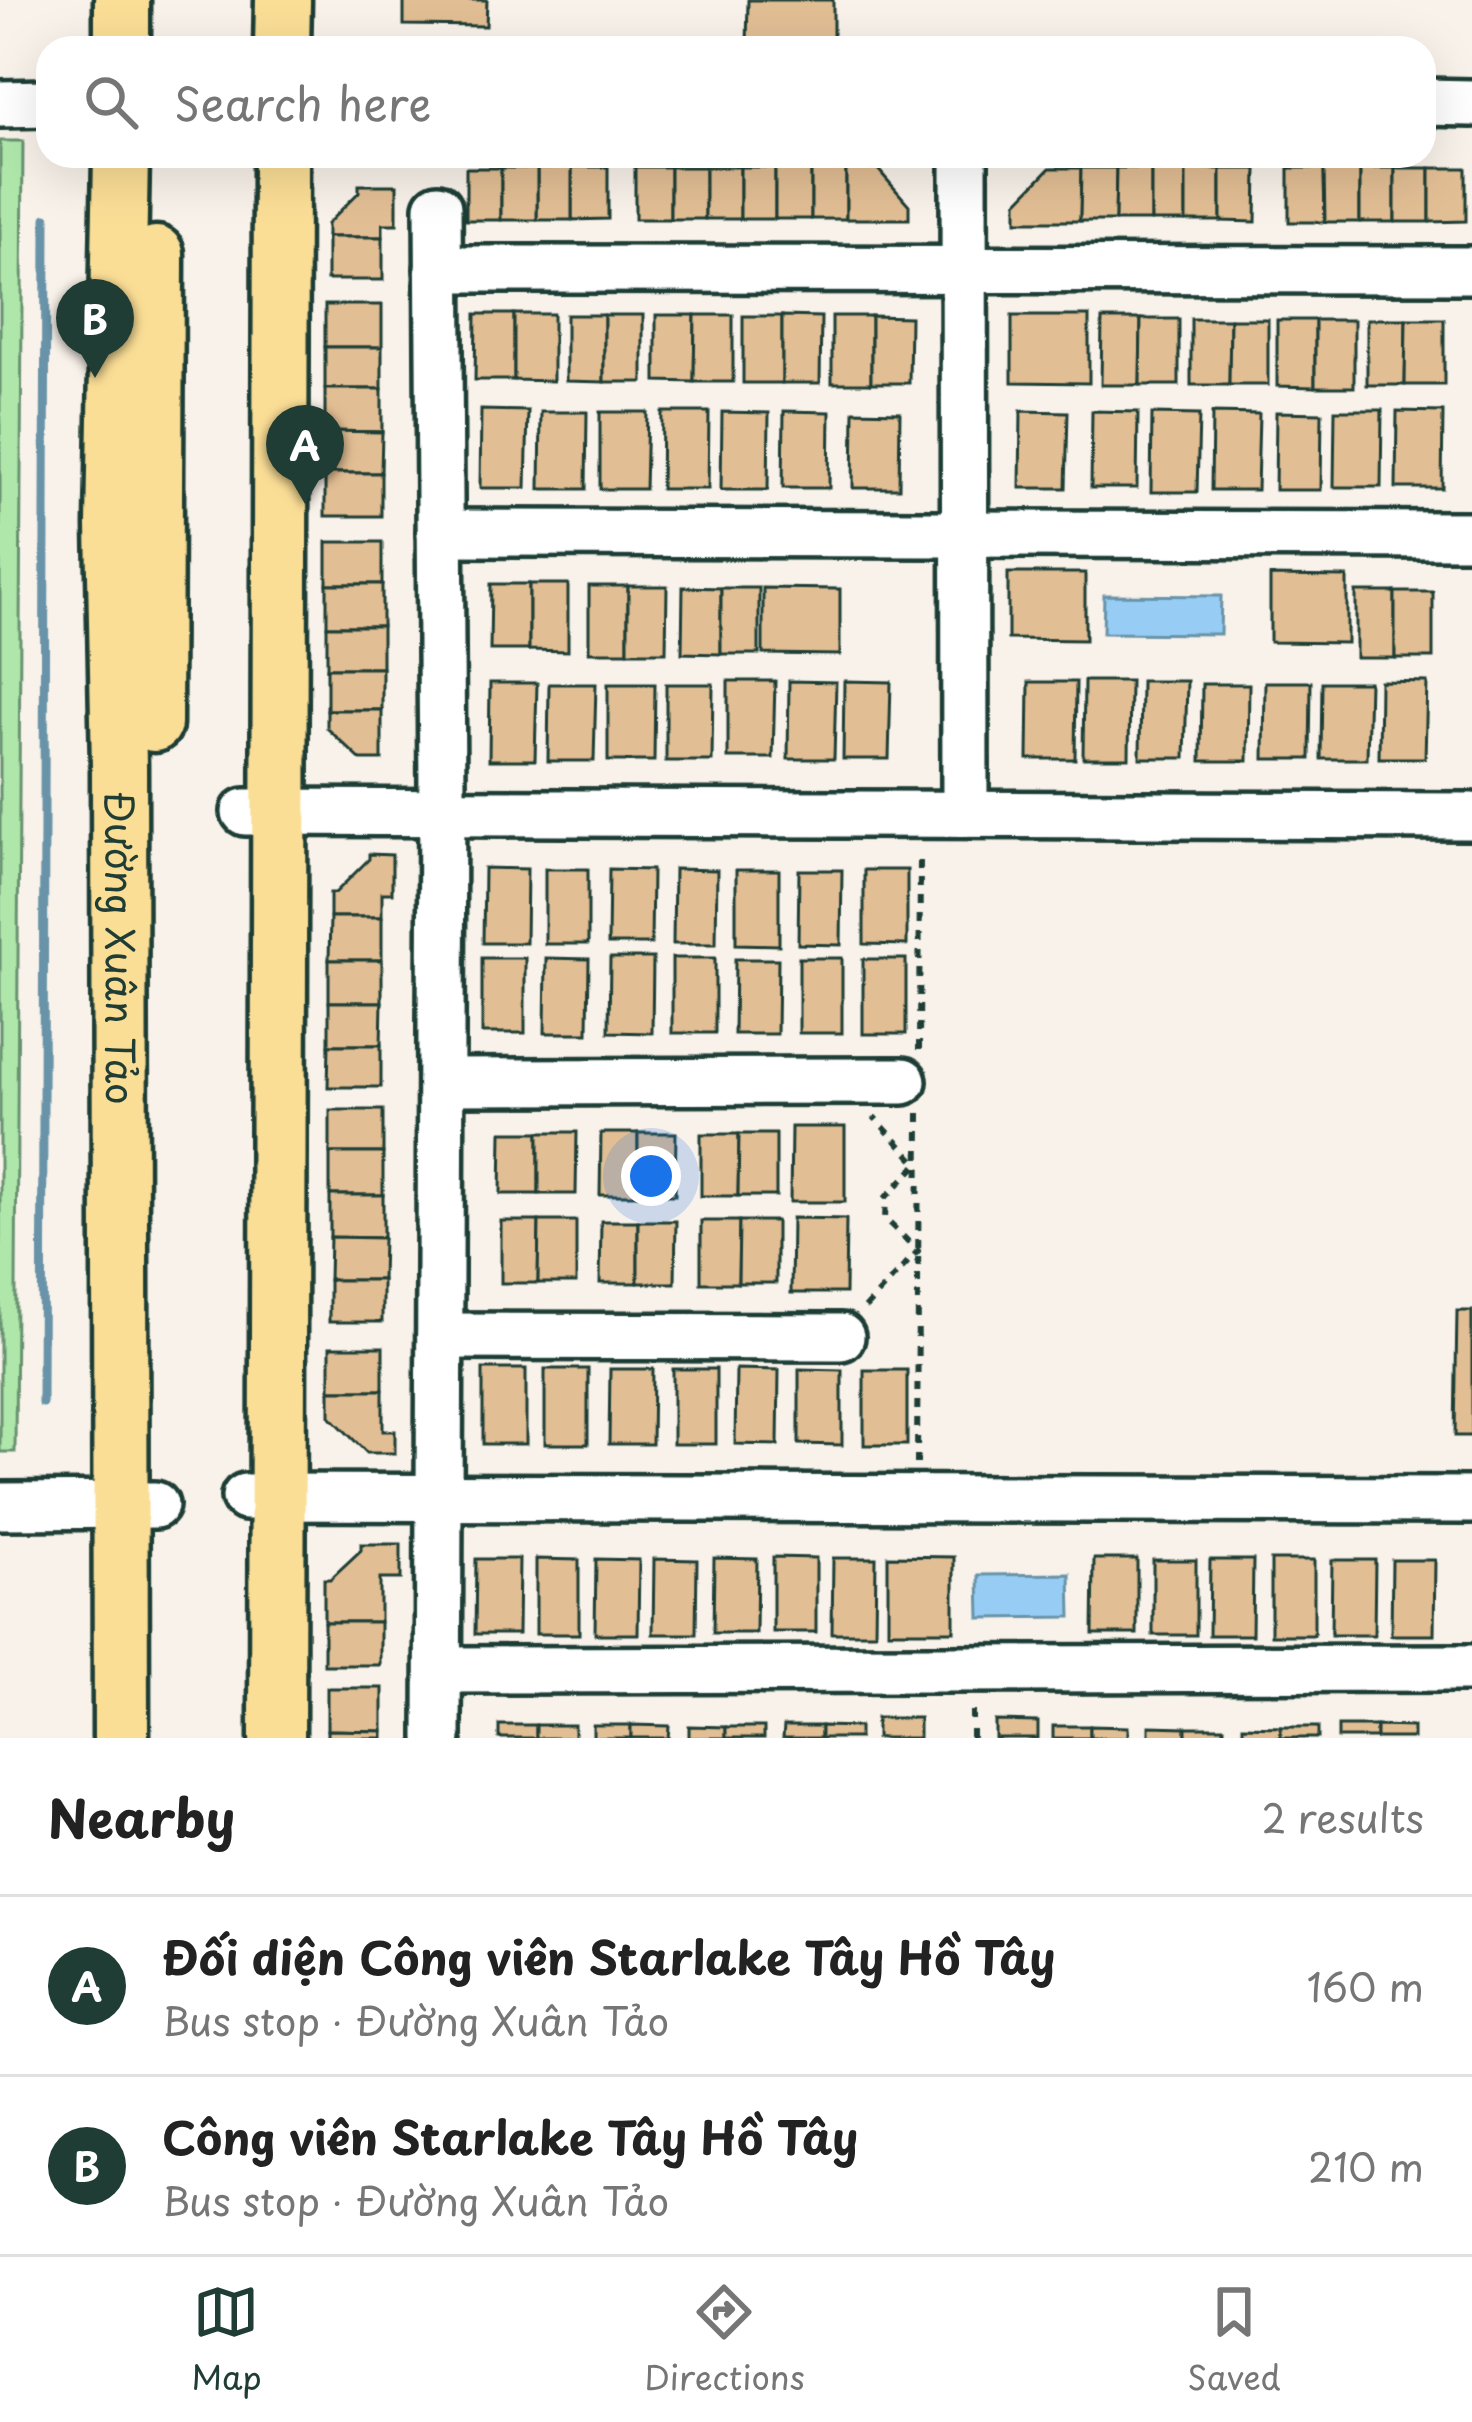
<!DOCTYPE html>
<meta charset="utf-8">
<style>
body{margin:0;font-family:"Playpen Sans",sans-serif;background:#f2f2f2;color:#222}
.you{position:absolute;left:651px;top:1176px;width:42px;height:42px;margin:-30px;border:9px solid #fff;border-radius:50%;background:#1a73e8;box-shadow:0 0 0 18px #1a73e833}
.badge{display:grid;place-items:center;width:78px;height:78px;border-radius:50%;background:#1f3d34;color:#fff;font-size:39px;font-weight:700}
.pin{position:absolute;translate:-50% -99px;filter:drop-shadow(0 3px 6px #0008)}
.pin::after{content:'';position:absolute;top:63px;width:42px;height:36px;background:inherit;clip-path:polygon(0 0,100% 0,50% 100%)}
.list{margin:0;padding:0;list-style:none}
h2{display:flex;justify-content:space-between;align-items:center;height:156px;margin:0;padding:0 48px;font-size:51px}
h2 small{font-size:39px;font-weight:400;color:#767676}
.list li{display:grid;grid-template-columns:78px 1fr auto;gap:36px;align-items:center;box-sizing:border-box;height:180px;padding:0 48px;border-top:3px solid #e0e0e0}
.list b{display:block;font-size:45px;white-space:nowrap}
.list p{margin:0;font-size:39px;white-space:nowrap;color:#767676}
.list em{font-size:39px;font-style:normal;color:#767676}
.icon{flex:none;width:66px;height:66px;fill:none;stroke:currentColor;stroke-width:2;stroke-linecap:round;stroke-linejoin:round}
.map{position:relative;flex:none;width:1472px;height:1738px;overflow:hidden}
.search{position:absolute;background:#fff;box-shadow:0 12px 48px #0002;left:36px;right:36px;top:36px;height:132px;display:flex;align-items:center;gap:30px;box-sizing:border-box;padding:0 42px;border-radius:36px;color:#767676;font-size:45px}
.sheet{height:516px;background:#fff}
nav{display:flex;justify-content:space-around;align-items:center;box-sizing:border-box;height:168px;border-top:3px solid #e0e0e0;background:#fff;font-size:33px;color:#767676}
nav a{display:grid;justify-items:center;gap:6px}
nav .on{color:#1f3d34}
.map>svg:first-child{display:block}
.green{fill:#afe7ab;stroke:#679270;stroke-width:3}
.water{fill:#97cdf5;stroke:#6793a8;stroke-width:3}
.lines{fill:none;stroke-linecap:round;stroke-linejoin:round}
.stream{stroke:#6793a8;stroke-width:9}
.building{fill:#e2be94;stroke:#1f3d34;stroke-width:3}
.minor-casing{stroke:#1f3d34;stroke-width:54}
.major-casing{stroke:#1f3d34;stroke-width:63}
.path{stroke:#1f3d34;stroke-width:6;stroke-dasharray:9 9;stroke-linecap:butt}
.minor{stroke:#fff;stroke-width:45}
.major{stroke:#fbde96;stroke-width:54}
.labels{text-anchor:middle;stroke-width:10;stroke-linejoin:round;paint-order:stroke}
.street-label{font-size:39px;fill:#1f3d34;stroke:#fff}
</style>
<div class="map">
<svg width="1472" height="1738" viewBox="0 0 1472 1738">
<rect width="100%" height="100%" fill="#f9f2ea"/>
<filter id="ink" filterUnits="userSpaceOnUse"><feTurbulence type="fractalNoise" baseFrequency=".00833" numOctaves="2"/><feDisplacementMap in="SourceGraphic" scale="24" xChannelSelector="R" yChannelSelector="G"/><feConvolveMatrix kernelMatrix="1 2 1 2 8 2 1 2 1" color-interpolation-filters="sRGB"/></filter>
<g filter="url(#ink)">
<path class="green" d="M0 141H23L15 1452H0Z"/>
<g class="water">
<path d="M1104 595 1221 596 1220 634 1103 633Z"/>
<path d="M1070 1574 1071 1617 980 1618 979 1575Z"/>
</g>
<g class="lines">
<path class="stream" d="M42 1403 46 218"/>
</g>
<g class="building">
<path d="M404 0H487L486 26 404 25Z"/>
<path d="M748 0H833V46H747Z"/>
<path d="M572 167H608V219L572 220Z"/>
<path d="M572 167V220H537V168Z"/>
<rect x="635" y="167" width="35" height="52"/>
<rect x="670" y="167" width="35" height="52"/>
<rect x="705" y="167" width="35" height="52"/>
<rect x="740" y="167" width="35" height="52"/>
<rect x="775" y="167" width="36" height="52"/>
<rect x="811" y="167" width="35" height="52"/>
<path d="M846 167H876L909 205V219H846Z"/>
<rect x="466" y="168" width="35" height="52"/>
<rect x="501" y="168" width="36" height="52"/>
<path d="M1050 168H1081L1080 221H1017V202Z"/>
<path d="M1081 168H1116L1115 221H1080Z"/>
<path d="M1116 168H1151V221H1115Z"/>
<rect x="1151" y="168" width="35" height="53"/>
<path d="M1186 168 1221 169V221H1186Z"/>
<path d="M1289 168H1324L1325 222H1289Z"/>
<path d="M1324 168H1360V222H1325Z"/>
<rect x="1360" y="168" width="35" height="54"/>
<rect x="1395" y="168" width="35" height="54"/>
<path d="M1430 168H1466V221L1430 222Z"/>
<path d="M1221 169H1257L1256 222 1221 221Z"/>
<path d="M359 185H397V224H383V237H327V224L359 192Z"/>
<rect x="327" y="237" width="56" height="43"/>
<rect x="325" y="305" width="57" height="42"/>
<path d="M476 314H514V380H475Z"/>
<path d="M514 314H553V381L514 380Z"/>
<path d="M566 315H604V382L566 381Z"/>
<rect x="604" y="315" width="39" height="67"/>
<path d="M656 315H695L694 382 656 381Z"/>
<path d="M695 315H733V382H694Z"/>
<rect x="743" y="316" width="39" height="67"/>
<path d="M782 316 821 317 820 383H782Z"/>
<rect x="832" y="316" width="39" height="67"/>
<path d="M871 316 910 317 909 383H871Z"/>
<path d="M1012 316H1089V383L1012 382Z"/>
<path d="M1102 319H1141L1140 385H1101Z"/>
<path d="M1141 319H1179V385H1140Z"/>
<path d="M1191 319H1230L1229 385H1191Z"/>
<path d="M1230 319H1268V385H1229Z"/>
<path d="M1367 319H1406L1405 385H1367Z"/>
<path d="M1406 319H1444V385H1405Z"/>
<path d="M1277 320H1315V387L1277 386Z"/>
<rect x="1315" y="320" width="39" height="67"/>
<rect x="325" y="347" width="57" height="42"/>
<path d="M325 389H382V432L325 431Z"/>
<path d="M481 410 528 411 526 488H480Z"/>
<path d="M1335 410H1382L1381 487H1334Z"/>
<path d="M784 411 830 412 829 488H783Z"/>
<path d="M854 411 900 412 899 488H853Z"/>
<path d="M1021 411 1068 412 1066 488H1020Z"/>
<path d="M1092 411 1138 412 1137 488H1091Z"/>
<path d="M1397 411 1443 412 1442 488H1396Z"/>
<path d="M541 412H587L586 489H540Z"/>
<path d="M600 412H647L645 489H600Z"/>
<path d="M662 412H709L708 489H661Z"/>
<path d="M722 412 769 413 768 490H721Z"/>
<path d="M1276 412 1322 413 1321 490H1275Z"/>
<path d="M1212 413 1259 414 1257 490H1211Z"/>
<path d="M1152 414 1199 415 1197 492H1151Z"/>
<path d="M325 431 382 432 381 473H325Z"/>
<rect x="325" y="473" width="56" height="43"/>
<rect x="327" y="542" width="55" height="42"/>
<path d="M1008 573H1085V640L1008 639Z"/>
<path d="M1270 576 1347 577V643L1270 642Z"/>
<rect x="327" y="584" width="55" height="42"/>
<path d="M491 584H529V650H490Z"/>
<path d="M529 584H568V651L529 650Z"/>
<rect x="589" y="586" width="39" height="66"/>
<path d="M628 586H667L666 652H628Z"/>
<path d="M683 587 721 588V654L682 653Z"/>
<rect x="721" y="588" width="38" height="66"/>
<path d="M763 588 840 589V655L763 654Z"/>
<rect x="1356" y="592" width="39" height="66"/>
<rect x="1395" y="592" width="38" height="66"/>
<rect x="327" y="626" width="55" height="42"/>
<rect x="327" y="668" width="55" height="42"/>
<path d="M728 681H775L773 758H728Z"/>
<path d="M789 681 836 682 834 759H788Z"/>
<path d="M844 681 891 682 889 759H843Z"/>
<path d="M1084 681H1130L1129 758H1083Z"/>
<path d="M1141 681H1187L1185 758H1140Z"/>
<path d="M1380 681 1427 682 1425 758H1379Z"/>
<path d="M1029 682H1076L1075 759H1028Z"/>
<path d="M1265 682H1311L1310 759H1264Z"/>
<path d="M1322 682H1369L1367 759H1321Z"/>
<path d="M490 683H537L535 760H489Z"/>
<path d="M549 684H596L594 761H548Z"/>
<path d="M608 684H655L654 761H608Z"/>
<path d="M666 684H713L712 761H666Z"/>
<path d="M1202 684H1249L1248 761H1201Z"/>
<path d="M327 710H382V760H361L327 728Z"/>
<path d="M369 854 392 855V893H382V917H330V893H335L369 859Z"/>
<path d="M484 868 527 869 526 943H483Z"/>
<rect x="545" y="869" width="43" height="75"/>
<path d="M609 869 652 870 651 944H608Z"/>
<path d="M674 869 717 870 716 944H673Z"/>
<path d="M736 870H779V945L736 944Z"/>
<path d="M799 870H842L841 945 798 944Z"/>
<path d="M864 870H907V945L864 944Z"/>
<path d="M330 917H382V960H329Z"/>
<rect x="482" y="958" width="43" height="75"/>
<path d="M546 958 589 959 588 1033H545Z"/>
<path d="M610 958H653L652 1033 609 1032Z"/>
<rect x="672" y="958" width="43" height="75"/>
<rect x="799" y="958" width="43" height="75"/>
<path d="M735 959H778L777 1034H734Z"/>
<rect x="863" y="959" width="43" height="75"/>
<rect x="329" y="960" width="53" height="42"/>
<path d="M329 1002H382L381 1045H329Z"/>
<path d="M329 1045H381V1087H328Z"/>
<rect x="330" y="1110" width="53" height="43"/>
<path d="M791 1127H845V1202H790Z"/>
<path d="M502 1132H539V1194H501Z"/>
<path d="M539 1132H577L576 1194H539Z"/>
<path d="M601 1133H638V1195H600Z"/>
<path d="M638 1133H676L675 1195H638Z"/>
<path d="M701 1134H739L738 1196H701Z"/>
<path d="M739 1134H776V1196H738Z"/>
<rect x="330" y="1153" width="53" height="42"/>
<path d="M330 1195H383V1238L330 1237Z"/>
<path d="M792 1218 846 1219 845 1293H791Z"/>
<path d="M501 1221H539L538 1283H501Z"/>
<path d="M539 1221H576V1283H538Z"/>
<path d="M601 1221H638V1283H600Z"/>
<path d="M638 1221H676L675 1283H638Z"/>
<path d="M701 1221H739L738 1283H701Z"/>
<path d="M739 1221H776V1283H738Z"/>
<path d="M330 1237 383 1238 382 1280H329Z"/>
<rect x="329" y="1280" width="53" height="42"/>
<path d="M1457 1311H1472V1436H1455Z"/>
<rect x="330" y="1347" width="53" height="43"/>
<rect x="483" y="1369" width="43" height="75"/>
<rect x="545" y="1369" width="43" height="75"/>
<path d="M610 1369H653L652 1444H609Z"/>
<rect x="673" y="1369" width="43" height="75"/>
<path d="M736 1369 779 1370 778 1445 735 1444Z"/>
<path d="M799 1369 842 1370V1445L799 1444Z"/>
<rect x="864" y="1370" width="43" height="75"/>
<path d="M330 1390H383V1431H395V1453H367L330 1416Z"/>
<path d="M361 1544H401V1579H380V1622H324V1579H330L361 1550Z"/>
<path d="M888 1556 954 1557V1631H888Z"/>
<path d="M773 1557 816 1558V1632H773Z"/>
<path d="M714 1558 757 1559 756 1633H713Z"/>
<path d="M833 1558H876L875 1633H832Z"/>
<path d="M476 1559H519L518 1634H475Z"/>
<path d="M536 1559 579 1560V1634H536Z"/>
<path d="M596 1559 639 1560 638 1634H595Z"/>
<path d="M654 1559 697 1560 696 1634H653Z"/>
<path d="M1094 1559H1137V1634H1093Z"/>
<rect x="1153" y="1560" width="43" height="75"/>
<path d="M1210 1560H1253L1252 1635H1209Z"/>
<rect x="1271" y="1560" width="43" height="75"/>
<path d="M1332 1560H1375L1374 1635H1331Z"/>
<path d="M1392 1560H1435L1434 1635H1391Z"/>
<rect x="324" y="1622" width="56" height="43"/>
<path d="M327 1688H383V1731L327 1730Z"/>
<rect x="876" y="1718" width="43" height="20"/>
<path d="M995 1721 1038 1722V1738H995Z"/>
<rect x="499" y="1725" width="37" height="13"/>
<rect x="536" y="1725" width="38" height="13"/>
<rect x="593" y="1725" width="38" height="13"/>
<path d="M631 1725 669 1726 668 1738H631Z"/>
<path d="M689 1726 726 1727V1738H689Z"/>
<path d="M784 1726H821V1738H783Z"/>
<path d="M821 1726 859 1727V1738H821Z"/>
<rect x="1053" y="1726" width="37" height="12"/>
<path d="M1090 1726 1128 1727V1738H1090Z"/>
<path d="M1149 1726 1186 1727V1738H1149Z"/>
<path d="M1243 1726 1281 1727V1738H1243Z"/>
<rect x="1338" y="1726" width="38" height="12"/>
<path d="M1376 1726 1413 1727V1738H1376Z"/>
<rect x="726" y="1727" width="38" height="11"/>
<rect x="1186" y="1727" width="38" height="11"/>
<rect x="1281" y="1727" width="37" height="11"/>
<path d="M327 1730 383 1731V1738H327Z"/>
</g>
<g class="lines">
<defs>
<g id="minor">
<path d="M1424 102 1472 103"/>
<path d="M0 104 48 103"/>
<path d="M964 156 965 813"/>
<path d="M438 207 442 793 438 1738"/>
<path d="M438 269 1472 270"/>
<path d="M440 533 1472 535"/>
<path d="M245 812 1472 816"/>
<path d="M441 1082 903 1081"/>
<path d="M440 1336 841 1337"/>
<path d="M245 1497 1472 1500"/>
<path d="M0 1506 155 1505"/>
<path d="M439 1670 1472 1668"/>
</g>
<g id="major">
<path d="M122 48V0"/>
<path d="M282 48 283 0"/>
<path id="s1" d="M121 156 114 525 119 766 121 1738"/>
<path d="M154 724 156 254"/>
<path d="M277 1738 281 156"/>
</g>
</defs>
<use href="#minor" class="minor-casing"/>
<use href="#major" class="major-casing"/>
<g class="path">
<path d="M919 1050 920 853"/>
<path d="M865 1308 918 1251 885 1219 886 1197 918 1164 874 1117"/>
<path d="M917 1464 919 1111"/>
<path d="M972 1738V1703"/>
</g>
<use href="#minor" class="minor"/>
<use href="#major" class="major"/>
</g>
</g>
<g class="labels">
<g class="street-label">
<text dy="14" stroke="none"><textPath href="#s1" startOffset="792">Đường Xuân Tảo</textPath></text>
</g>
</g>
</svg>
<div class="you"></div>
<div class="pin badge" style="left:305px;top:504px">A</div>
<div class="pin badge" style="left:95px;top:378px">B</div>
<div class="search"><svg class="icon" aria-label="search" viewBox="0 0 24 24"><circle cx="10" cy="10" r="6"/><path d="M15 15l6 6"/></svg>Search here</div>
</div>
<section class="sheet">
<h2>Nearby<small>2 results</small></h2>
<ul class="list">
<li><span class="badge">A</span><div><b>Đối diện Công viên Starlake Tây Hồ Tây</b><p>Bus stop · Đường Xuân Tảo</p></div><em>160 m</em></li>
<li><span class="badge">B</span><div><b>Công viên Starlake Tây Hồ Tây</b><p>Bus stop · Đường Xuân Tảo</p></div><em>210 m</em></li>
</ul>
</section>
<nav>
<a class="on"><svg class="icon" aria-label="map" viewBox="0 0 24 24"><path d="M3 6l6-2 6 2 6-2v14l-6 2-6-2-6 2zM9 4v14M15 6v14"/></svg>Map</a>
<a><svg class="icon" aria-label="directions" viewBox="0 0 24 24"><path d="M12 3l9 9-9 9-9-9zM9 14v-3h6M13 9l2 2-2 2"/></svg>Directions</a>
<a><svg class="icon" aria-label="saved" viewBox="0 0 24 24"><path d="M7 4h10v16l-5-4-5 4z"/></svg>Saved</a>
</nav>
